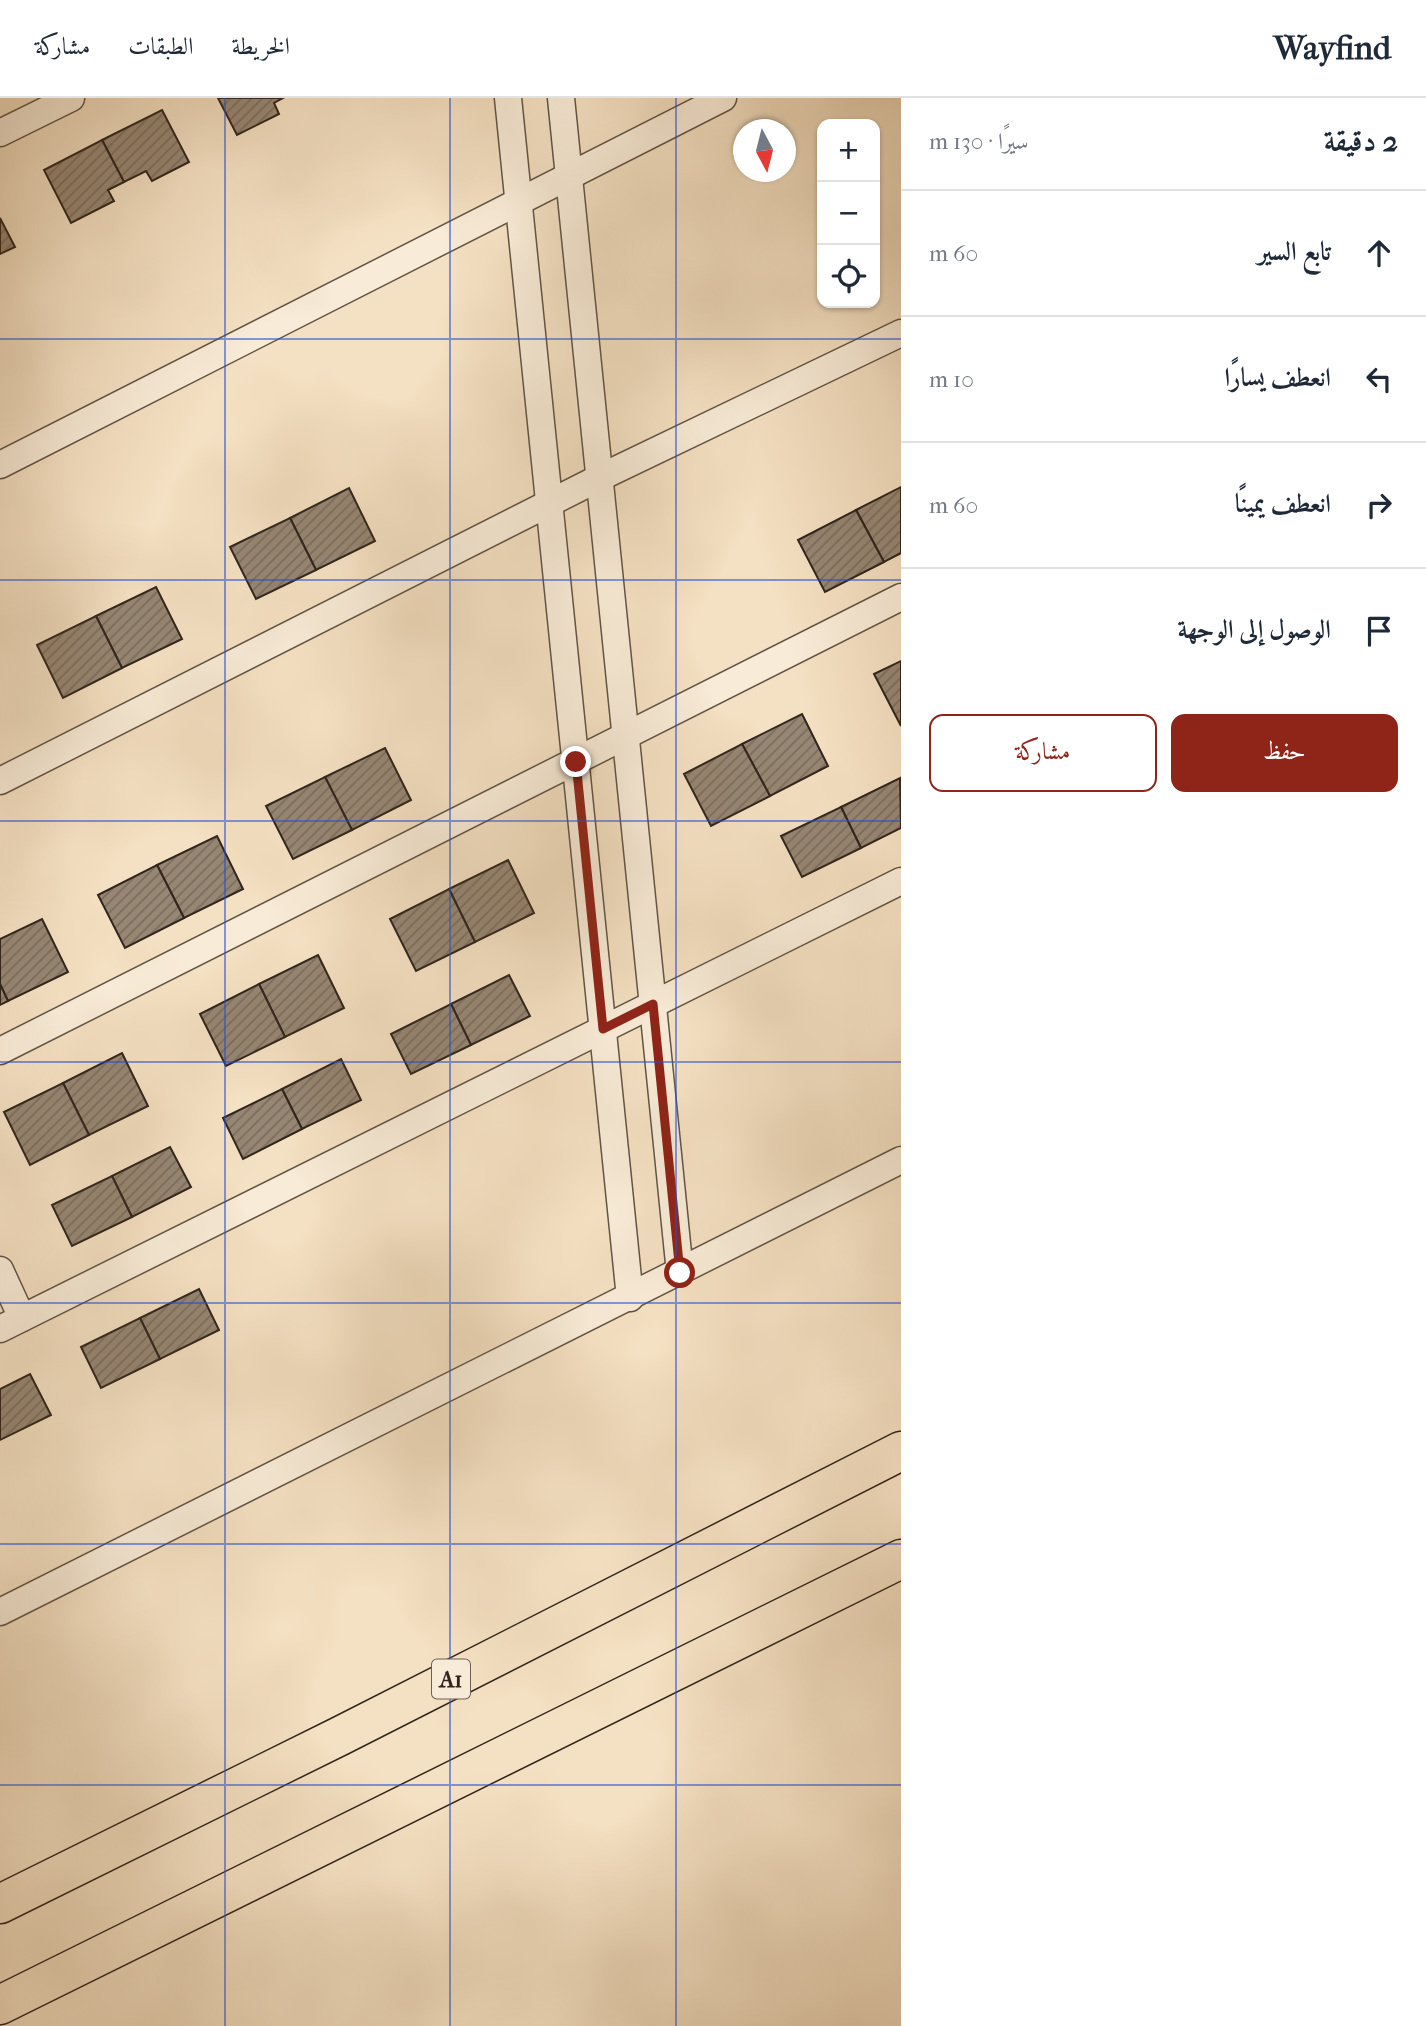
<!DOCTYPE html>
<html lang="ar">
<meta charset="utf-8">
<style>
body{margin:0;font-family:"IM FELL French Canon",Amiri,serif;background:#f2f2f3;color:#1f2937;direction:rtl}
.controls{position:absolute;right:21px;top:21px;display:grid;overflow:hidden;border-radius:14px;box-shadow:0 2px 5px #0004}
.controls button{width:63px;height:63px;display:grid;place-items:center;padding:0;border:0;border-bottom:2px solid #e0e1e3;background:#fff;color:#1f2937;font:35px sans-serif}
.compass{position:absolute;left:733px;top:21px;width:63px;height:63px;border-radius:50%;background:#fff;box-shadow:0 2px 5px #0004;rotate:173deg}
.stop{position:absolute;width:21px;height:21px;margin:-16px;border:5px solid #8f2418;border-radius:50%;background:#fff}
.stop.end{background:#8f2418;border-color:#fff;box-shadow:0 2px 7px #0008}
.list{margin:0;padding:0;list-style:none}
h2{display:flex;justify-content:space-between;align-items:center;height:91px;margin:0;padding:0 28px;font-size:30px}
h2 small{font-size:23px;font-weight:400;color:#747a83}
.list li{display:grid;grid-template-columns:46px 1fr auto;gap:21px;align-items:center;box-sizing:border-box;height:126px;padding:0 28px;border-top:2px solid #e0e1e3}
.list b{display:block;font-size:26px;white-space:nowrap}
.list em{font-size:23px;font-style:normal;color:#747a83}
.actions{display:flex;gap:14px;padding:21px 28px}
.actions a{flex:1;padding:16px 0;border:2px solid #8f2418;border-radius:14px;text-align:center;font-size:24px;color:#8f2418}
.actions .main{background:#8f2418;color:#fff}
.icon{flex:none;width:38px;height:38px;fill:none;stroke:currentColor;stroke-width:2;stroke-linecap:round;stroke-linejoin:round}
.map{position:relative;flex:none;width:901px;height:1928px;overflow:hidden;direction:ltr}
header{display:flex;align-items:center;gap:42px;box-sizing:border-box;height:98px;padding:0 35px;background:#fff;border-bottom:2px solid #e0e1e3}
header strong{font-size:33px}
nav{display:flex;gap:38px;margin-inline-start:auto;font-size:24px}
main{display:flex}
aside{flex:1;background:#fff}
.map>svg:first-child{display:block}
.building{fill:url(#building-hatch);stroke:#31251d;stroke-width:2}
.lines{fill:none;stroke-linecap:round;stroke-linejoin:round}
.street-casing{stroke:#625446;stroke-width:29}
.highway-casing{stroke:#31251d;stroke-width:41}
.street{stroke:#f8ebd7;stroke-width:26}
.highway{stroke:#f4e0c2;stroke-width:38}
.route{stroke:#8f2418;stroke-width:9}
.grid{fill:none;stroke:#1d4ed8;stroke-width:2;stroke-opacity:0.55}
.labels{text-anchor:middle;stroke-width:7;stroke-linejoin:round;paint-order:stroke}
.shield{fill:#f8ebd7;stroke:#6d6055;stroke-width:2}
.shield-label{font-size:23px;font-weight:bold;fill:#31251d}
</style>
<header>
<strong>Wayfind</strong>
<nav><a>الخريطة</a><a>الطبقات</a><a>مشاركة</a></nav>
</header>
<main>
<aside>
<h2>2 دقيقة<small>سيرًا · 130 m</small></h2>
<ul class="list">
<li><svg class="icon" aria-label="ahead" viewBox="0 0 24 24"><path d="M12 20V5M6 11l6-6 6 6"/></svg><div><b>تابع السير</b></div><em>60 m</em></li>
<li><svg class="icon" aria-label="left" viewBox="0 0 24 24"><path d="M17 20v-9H6M10 6l-5 5 5 5"/></svg><div><b>انعطف يسارًا</b></div><em>10 m</em></li>
<li><svg class="icon" aria-label="right" viewBox="0 0 24 24"><path d="M7 20v-9h11M14 6l5 5-5 5"/></svg><div><b>انعطف يمينًا</b></div><em>60 m</em></li>
<li><svg class="icon" aria-label="arrive" viewBox="0 0 24 24"><path d="M6 21V4h12l-3 4 3 4H6"/></svg><div><b>الوصول إلى الوجهة</b></div></li>
</ul>
<div class="actions"><a class="main">حفظ</a><a>مشاركة</a></div>
</aside>
<div class="map">
<svg width="901" height="1928" viewBox="0 0 901 1928">
<defs>
<pattern id="building-hatch" width="6" height="6" patternUnits="userSpaceOnUse" patternTransform="scale(1.75)"><rect width="6" height="6" fill="#968673"/><path d="M-1 1l2-2M0 6l6-6M5 7l2-2" fill="none" stroke="#7b6d5e"/></pattern>
</defs>
<rect width="100%" height="100%" fill="#f4e0c2"/>
<filter id="stains"><feTurbulence type="fractalNoise" baseFrequency=".00286" numOctaves="4"/><feColorMatrix values="0 0 0 0 .2 0 0 0 0 .09 0 0 0 0 .02 0 0 0 .5 -.17"/></filter>
<radialGradient id="worn" r=".72"><stop offset=".6" stop-color="#630" stop-opacity="0"/><stop offset="1" stop-color="#630" stop-opacity=".3"/></radialGradient>
<g class="building">
<path d="M218 0H283L274 5 279 16 237 37Z"/>
<path d="M162 12 189 64 152 83 146 73 124 84 102 42Z"/>
<path d="M102 42 124 84 108 92 114 103 71 125 44 72Z"/>
<path d="M0 120 15 149 0 156Z"/>
<path d="M901 389V455L884 464 856 412Z"/>
<path d="M349 390 375 443 316 472 290 420Z"/>
<path d="M856 412 884 464 825 494 798 442Z"/>
<path d="M290 420 316 472 256 501 230 449Z"/>
<path d="M156 489 182 541 122 570 96 518Z"/>
<path d="M96 518 122 570 63 600 37 547Z"/>
<path d="M901 563V628L874 576Z"/>
<path d="M802 616 828 668 770 698 742 646Z"/>
<path d="M742 646 770 698 711 728 684 676Z"/>
<path d="M385 650 411 702 352 732 325 679Z"/>
<path d="M325 679 352 732 293 761 266 708Z"/>
<path d="M900 680 901 730 861 750 841 709Z"/>
<path d="M841 709 861 750 802 779 781 738Z"/>
<path d="M217 738 243 791 184 820 157 767Z"/>
<path d="M508 762 534 815 475 844 449 791Z"/>
<path d="M157 767 184 820 125 850 98 797Z"/>
<path d="M449 791 475 844 416 873 390 821Z"/>
<path d="M42 821 68 874 8 903 0 886V841Z"/>
<path d="M318 857 344 910 285 939 259 886Z"/>
<path d="M509 877 530 918 471 947 451 906Z"/>
<path d="M0 886 8 903 0 907Z"/>
<path d="M259 886 285 939 226 968 200 916Z"/>
<path d="M451 906 471 947 411 976 391 936Z"/>
<path d="M122 955 148 1008 89 1037 63 985Z"/>
<path d="M341 961 361 1002 302 1031 282 991Z"/>
<path d="M63 985 89 1037 30 1067 4 1014Z"/>
<path d="M282 991 302 1031 243 1061 223 1020Z"/>
<path d="M170 1049 191 1089 132 1119 112 1078Z"/>
<path d="M112 1078 132 1119 72 1148 52 1107Z"/>
<path d="M199 1191 219 1232 160 1261 140 1220Z"/>
<path d="M140 1220 160 1261 101 1290 81 1249Z"/>
<path d="M30 1276 51 1317 0 1342V1291Z"/>
</g>
<g class="lines">
<defs>
<g id="street">
<path d="M508 0 630 1200"/>
<path d="M561 0 680 1175"/>
<path d="M0 35 71 0"/>
<path d="M0 367 723 0"/>
<path d="M0 683 599 380 901 235"/>
<path d="M0 953 901 499"/>
<path d="M0 1172 22 1220"/>
<path d="M0 1231 901 783"/>
<path d="M0 1514 901 1062"/>
</g>
<g id="highway">
<path d="M0 1806 340 1638 901 1353"/>
<path d="M0 1907 901 1461"/>
</g>
</defs>
<use href="#street" class="street-casing"/>
<use href="#highway" class="highway-casing"/>
<use href="#street" class="street"/>
<use href="#highway" class="highway"/>
</g>
<g class="lines">
<path class="route" d="M576 664 603 931 653 906 680 1175"/>
</g>
<path class="grid" d="M225 0V1928M450 0V1928M676 0V1928M0 241H901M0 482H901M0 723H901M0 964H901M0 1205H901M0 1446H901M0 1687H901"/>
<g class="labels">
<rect class="shield" x="432" y="1561.5" width="38" height="39" rx="5"/>
<g class="shield-label">
<text x="451" y="1589">A1</text>
</g>
</g>
<rect width="100%" height="100%" filter="url(#stains)"/>
<rect width="100%" height="100%" fill="url(#worn)"/>
</svg>
<div class="controls">
<button>+</button>
<button>−</button>
<button><svg class="icon" aria-label="locate" viewBox="0 0 24 24"><circle cx="12" cy="12" r="6"/><path d="M12 2v4M12 18v4M2 12h4M18 12h4"/></svg></button>
</div>
<svg class="compass" viewBox="-18 -18 36 36"><path d="M0-13l5 13h-10z" fill="#e53935"/><path d="M0 13l5-13h-10z" fill="#747a83"/></svg>
<div class="stop" style="left:680px;top:1175px"></div>
<div class="stop end" style="left:576px;top:664px"></div>
</div>
</main>
